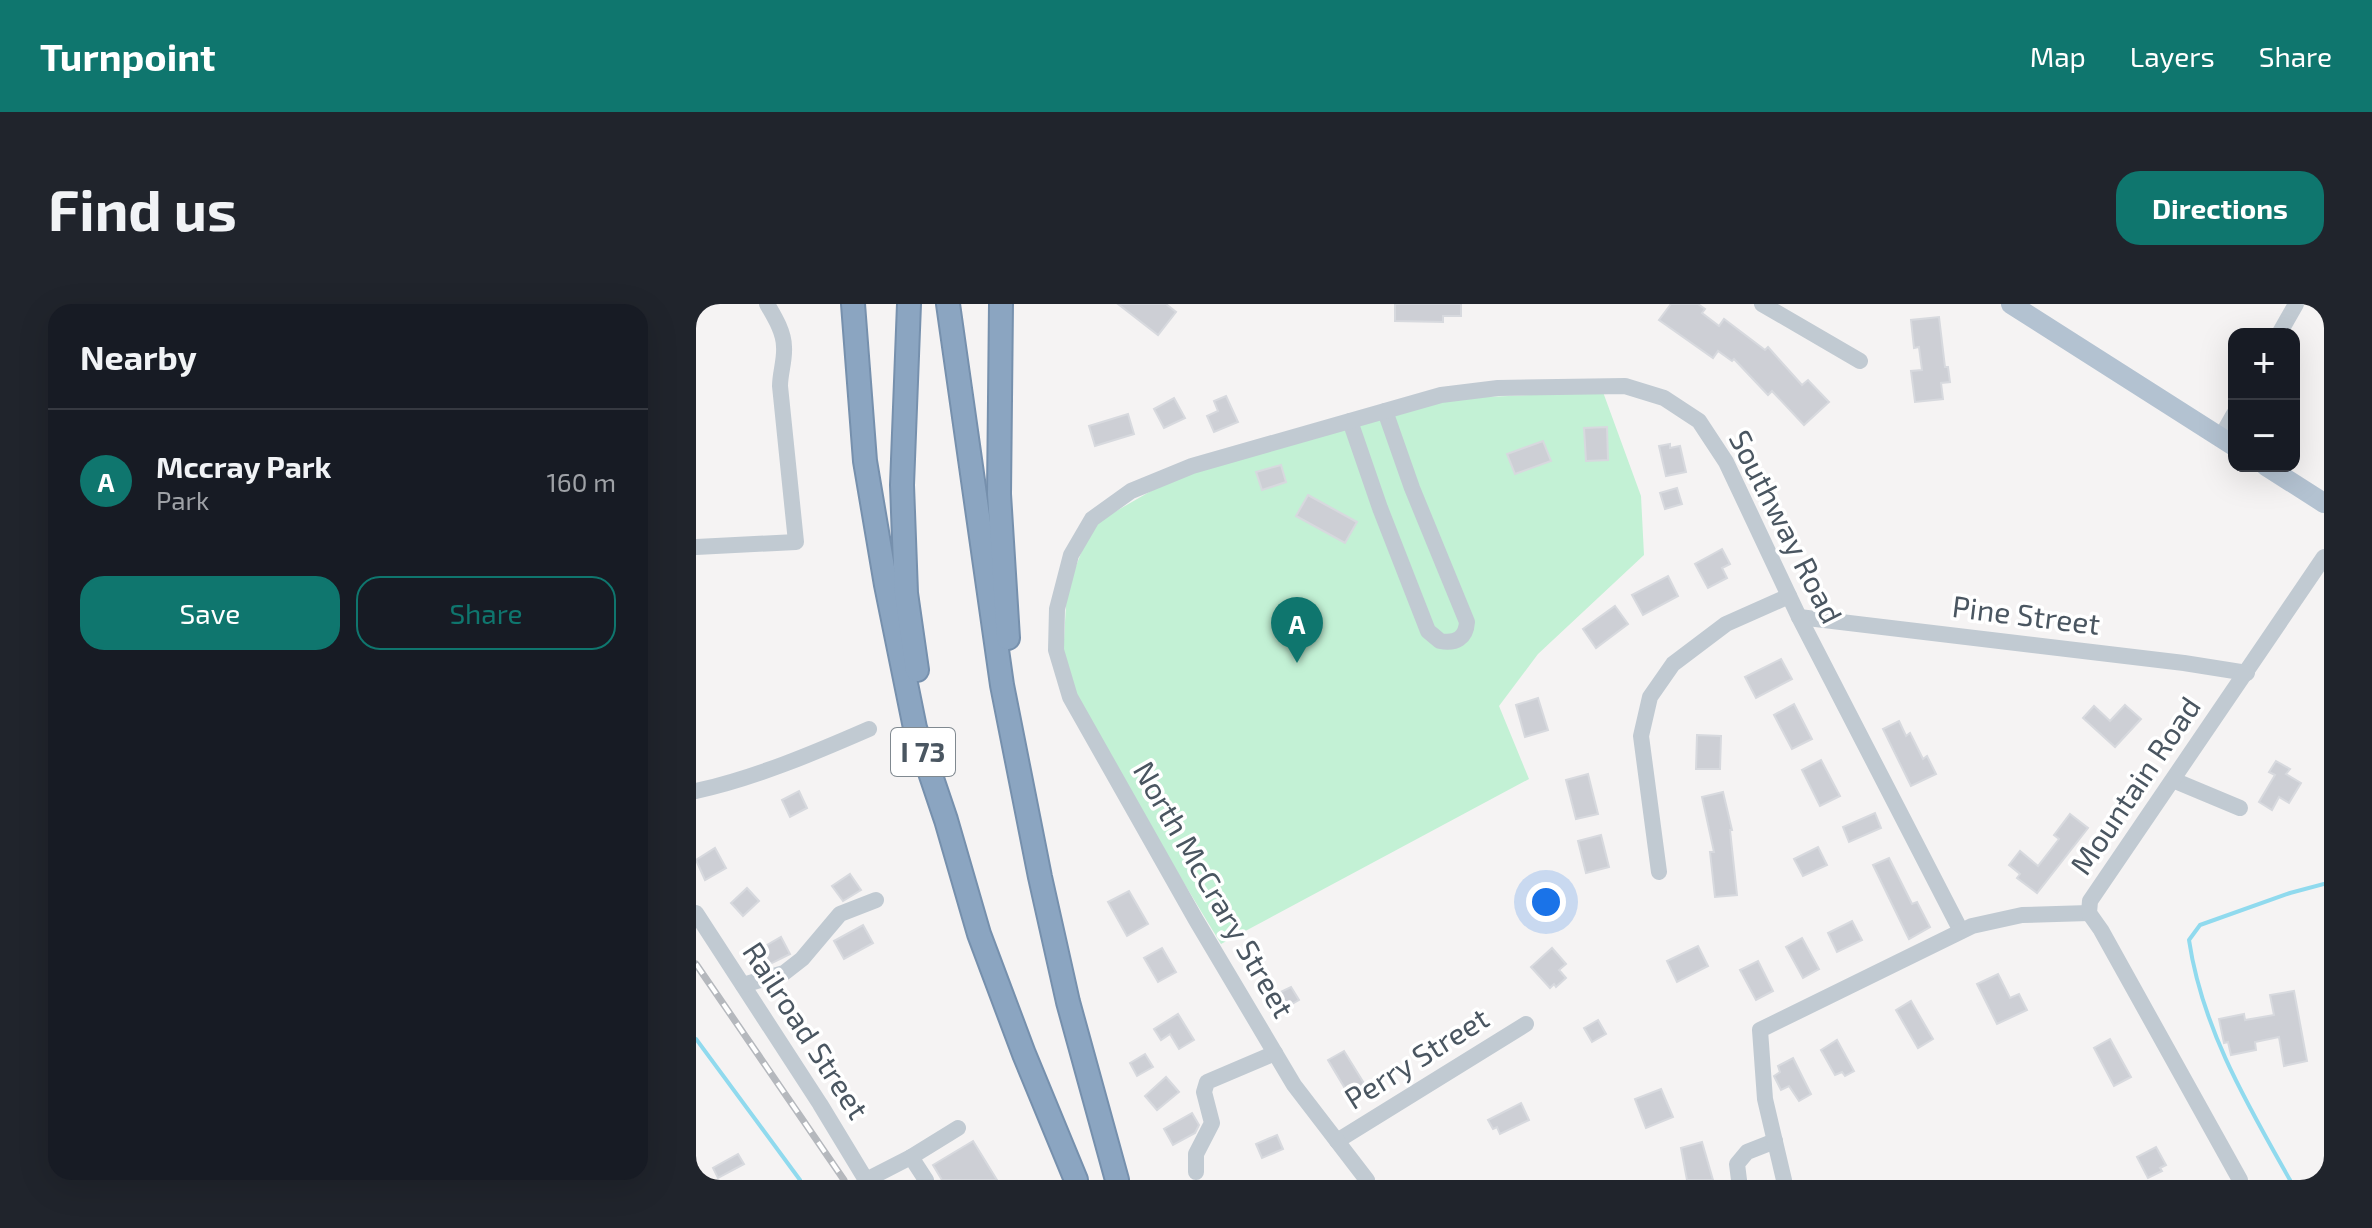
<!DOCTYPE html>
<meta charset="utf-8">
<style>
body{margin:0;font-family:"Exo 2",sans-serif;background:#20242c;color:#f1f3f6}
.controls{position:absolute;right:24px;top:24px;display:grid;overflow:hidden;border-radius:16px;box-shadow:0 8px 32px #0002}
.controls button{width:72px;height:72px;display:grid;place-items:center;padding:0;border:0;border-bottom:2px solid #363941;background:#171b24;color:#f1f3f6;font:40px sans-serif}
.you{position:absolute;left:850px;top:598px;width:28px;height:28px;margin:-20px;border:6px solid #fff;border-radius:50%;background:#1a73e8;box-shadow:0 0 0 12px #1a73e833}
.badge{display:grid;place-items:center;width:52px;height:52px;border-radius:50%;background:#0f766e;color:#fff;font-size:26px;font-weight:700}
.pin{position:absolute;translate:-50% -66px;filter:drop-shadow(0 2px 4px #0008)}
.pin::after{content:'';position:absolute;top:42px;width:28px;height:24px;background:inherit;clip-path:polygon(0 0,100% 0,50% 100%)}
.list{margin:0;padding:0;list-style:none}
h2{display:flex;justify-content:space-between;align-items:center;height:104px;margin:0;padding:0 32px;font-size:34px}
h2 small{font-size:26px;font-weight:400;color:#9ea1a6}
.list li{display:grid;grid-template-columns:52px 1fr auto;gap:24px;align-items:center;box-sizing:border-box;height:144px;padding:0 32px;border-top:2px solid #363941}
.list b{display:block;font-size:30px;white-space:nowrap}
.list p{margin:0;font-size:26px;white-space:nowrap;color:#9ea1a6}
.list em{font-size:26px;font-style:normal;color:#9ea1a6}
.actions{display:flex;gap:16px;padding:24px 32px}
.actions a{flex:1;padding:18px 0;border:2px solid #0f766e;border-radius:24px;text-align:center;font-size:28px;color:#0f766e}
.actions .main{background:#0f766e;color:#fff}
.map{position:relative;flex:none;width:1628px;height:876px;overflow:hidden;border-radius:24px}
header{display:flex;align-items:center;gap:48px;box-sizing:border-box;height:112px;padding:0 40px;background:#0f766e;color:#fff}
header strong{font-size:38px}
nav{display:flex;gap:44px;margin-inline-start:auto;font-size:28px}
.intro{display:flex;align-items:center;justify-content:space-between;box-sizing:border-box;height:192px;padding:0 48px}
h1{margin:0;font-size:56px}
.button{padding:20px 36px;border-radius:24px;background:#0f766e;color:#fff;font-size:28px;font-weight:700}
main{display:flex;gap:48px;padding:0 48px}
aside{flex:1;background:#171b24;border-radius:24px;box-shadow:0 8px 32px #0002}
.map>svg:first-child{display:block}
.green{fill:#c3f1d5}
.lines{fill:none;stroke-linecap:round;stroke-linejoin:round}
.stream{stroke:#90daee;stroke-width:4}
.building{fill:#cdcfd5;stroke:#d7d9de;stroke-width:2}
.highway-casing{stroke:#7690ad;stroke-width:26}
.minor{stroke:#c1cad2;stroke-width:16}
.major{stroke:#b3c2d1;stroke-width:20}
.highway{stroke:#8ba5c1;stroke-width:22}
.rail-casing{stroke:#b5b8bd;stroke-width:7}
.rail{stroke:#fff;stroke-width:4;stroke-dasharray:12;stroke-linecap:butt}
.labels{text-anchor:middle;stroke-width:7;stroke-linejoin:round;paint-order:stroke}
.shield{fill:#fff;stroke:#808990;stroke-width:2}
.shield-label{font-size:28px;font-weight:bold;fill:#4a5661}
.street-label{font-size:30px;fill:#4a5661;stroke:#fff}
</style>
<header>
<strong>Turnpoint</strong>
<nav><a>Map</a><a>Layers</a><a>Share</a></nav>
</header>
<div class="intro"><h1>Find us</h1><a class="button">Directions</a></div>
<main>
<aside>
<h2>Nearby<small></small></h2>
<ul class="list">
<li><span class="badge">A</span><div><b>Mccray Park</b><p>Park</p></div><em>160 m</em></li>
</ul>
<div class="actions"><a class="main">Save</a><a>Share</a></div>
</aside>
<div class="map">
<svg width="1628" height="876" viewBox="0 0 1628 876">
<rect width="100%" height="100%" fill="#f5f3f3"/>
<path class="green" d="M907 88 945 192 948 251 842 350 803 402 833 475 525 640 424 474 366 369 371 285 396 221 488 168 743 95Z"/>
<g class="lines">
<g class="stream">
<path d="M0 735 104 876"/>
<path d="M1594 876C1551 800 1506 724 1493 636L1504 621 1594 589 1628 580"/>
</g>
</g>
<g class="building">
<path d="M422 0H470L480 8 462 31Z"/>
<path d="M699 0H765V12H747V18L699 17Z"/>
<path d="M975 0H1002L1009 5 1006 9 1023 22 1028 15 1069 46 1072 43 1106 81 1112 76 1133 98 1108 121 1076 87 1072 91 1038 55 1036 57 1022 47 1017 54 963 16Z"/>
<path d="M1243 13 1249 63H1252L1254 78 1245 79 1247 95 1219 98 1215 67 1226 66 1223 43 1218 44 1215 16Z"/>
<path d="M530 92 542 118 518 128 511 112 522 107 518 97Z"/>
<path d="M478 94 489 114 468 124 458 105Z"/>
<path d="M432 110 438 130 399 142 393 122Z"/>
<path d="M911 123 912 156 890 157 888 124Z"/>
<path d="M847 137 855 157 819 170 811 150Z"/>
<path d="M974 140V144L984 142 990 168 970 172 963 142Z"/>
<path d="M585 161 590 178 566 186 560 168Z"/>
<path d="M981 184 986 200 969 205 964 189Z"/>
<path d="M612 191 661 218 649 239 600 212Z"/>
<path d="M1026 245 1034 260 1026 264 1031 274 1012 284 999 260Z"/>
<path d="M972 272 982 292 947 311 936 291Z"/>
<path d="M919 302 932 320 900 344 887 325Z"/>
<path d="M1085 355 1096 375 1060 394 1049 373Z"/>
<path d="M842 394 852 426 829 433 820 401Z"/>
<path d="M1098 400 1116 435 1096 445 1078 411Z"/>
<path d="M1429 401 1445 415 1419 443 1387 414 1398 402 1414 417Z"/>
<path d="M1203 417 1210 432 1214 429 1227 455 1231 452 1240 470 1215 482 1187 425Z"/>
<path d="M1001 431 1025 432 1024 465H1000Z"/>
<path d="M1125 456 1144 492 1124 502 1106 466Z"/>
<path d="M1580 457 1594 465 1590 470 1605 479 1593 499 1583 493 1576 506 1563 498 1579 471 1573 468Z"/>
<path d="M892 470 902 510 880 515 870 476Z"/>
<path d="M103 487 111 504 94 513 86 496Z"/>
<path d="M1027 488 1036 526H1034L1041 591 1019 593 1014 548H1018L1006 493Z"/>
<path d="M1179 509 1185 524 1153 538 1147 523Z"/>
<path d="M1374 510 1392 524 1341 589 1321 574 1324 570 1313 561 1324 547 1342 562 1363 535 1358 531Z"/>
<path d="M905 531 913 563 890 569 882 537Z"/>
<path d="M1122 543 1131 561 1107 572 1098 555Z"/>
<path d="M19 544 30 564 9 576 0 556Z"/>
<path d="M1193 554 1216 600 1221 598 1234 623 1213 635 1177 561Z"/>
<path d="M154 570 165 586 147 597 136 582Z"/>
<path d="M51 584 63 597 47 612 35 599Z"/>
<path d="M433 587 452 620 431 632 412 598Z"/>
<path d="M1156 617 1166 636 1141 648 1132 629Z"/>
<path d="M167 621 177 639 148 655 138 637Z"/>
<path d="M85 633 94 650 66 664 57 649Z"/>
<path d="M1106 634 1123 665 1107 674 1090 643Z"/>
<path d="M1002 642 1012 662 981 678 971 657Z"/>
<path d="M466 644 480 668 462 678 448 654Z"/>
<path d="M856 644 870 660 863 666 870 674 860 683 858 680 854 684 835 663Z"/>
<path d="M1062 657 1077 687 1060 696 1044 666Z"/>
<path d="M1302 670 1314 694 1323 690 1331 706 1301 720 1281 680Z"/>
<path d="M595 683 603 696 582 708 574 693Z"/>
<path d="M1598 687 1611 757 1588 762 1583 733 1559 738 1560 746 1535 751 1532 738 1528 739 1523 715 1548 710 1549 716 1578 711 1574 691Z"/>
<path d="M1215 697 1237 735 1222 744 1200 706Z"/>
<path d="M482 710 498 736 483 745 474 730 465 736 458 725Z"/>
<path d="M902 716 910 730 896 738 888 724Z"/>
<path d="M1414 735 1435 773 1418 782 1398 744Z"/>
<path d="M1141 736 1158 767 1149 772 1146 768 1139 771 1125 746Z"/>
<path d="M648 747 669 781 653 791 632 756Z"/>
<path d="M449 750 457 763 441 772 434 759Z"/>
<path d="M1097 754 1115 790 1103 797 1093 782 1085 786 1078 772 1084 768 1082 762Z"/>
<path d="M470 773 483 788 461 806 449 792Z"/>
<path d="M965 785 977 813 950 824 939 795Z"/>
<path d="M825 799 833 816 804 830 801 823 797 825 792 816Z"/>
<path d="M496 809 503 821 499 829 477 841 468 825Z"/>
<path d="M581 831 587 845 566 854 560 840Z"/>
<path d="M277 837 301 876H246L237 861Z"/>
<path d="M1006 838 1017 876H991L985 844Z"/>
<path d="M1460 843 1470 861 1464 864 1466 867 1452 874 1441 853Z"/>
<path d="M42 850 48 860 22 874 17 864Z"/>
</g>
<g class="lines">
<defs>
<g id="highway">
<path d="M157 0 169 157 190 281 219 424 250 516 283 630 328 750 380 876"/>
<path d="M213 0 206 181 210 289 221 366"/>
<path d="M252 0 306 381 344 573 372 698 421 876"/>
<path d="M305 0 303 190 312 334"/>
</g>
</defs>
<use href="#highway" class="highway-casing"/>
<g class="minor">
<path d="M1066 0 1164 57"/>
<path d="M1583 30 1600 0"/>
<path d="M654 117 684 204 732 327 744 337C760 340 770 334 771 318L716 184 689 107"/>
<path d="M1525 133 1538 110"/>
<path d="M0 243 100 238 84 82C84 69 89 56 88 43 88 28 78 12 71 0"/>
<path d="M1103 313 1488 359 1551 369"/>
<path d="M1477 476 1544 504"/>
<path d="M0 487C59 474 118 449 173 425"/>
<path d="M963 568 945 432 954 393 977 360 1030 320 1093 292"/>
<path d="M0 609 124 800 170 876 215 853"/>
<path d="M47 681 88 669 106 655 144 610 180 596"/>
<path d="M641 837 830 720"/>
<path d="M500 868V850L516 819 508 788 511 778 579 749"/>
<path d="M230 876 215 853 262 824"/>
<path d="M671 876 598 781 500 616 374 393 360 346 361 305 375 251 396 215 435 187 496 162 745 91 802 84 929 82 968 94 1003 117 1030 158 1103 313 1265 627"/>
<path d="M1043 876 1041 860 1051 848 1079 837"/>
<path d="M1088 876 1069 795 1064 726 1276 622 1326 611 1393 609"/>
<path d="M1544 876 1405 626 1393 609 1394 597 1628 253"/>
</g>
<g class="major">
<path d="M1315 0 1538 142"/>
<path d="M1570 162 1628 199"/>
</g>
<use href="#highway" class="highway"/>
<defs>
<path id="rail" d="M0 660 148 876"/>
</defs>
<use href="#rail" class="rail-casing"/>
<use href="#rail" class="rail"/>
</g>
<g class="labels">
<rect class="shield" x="195" y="424" width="64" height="48" rx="6"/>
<g class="shield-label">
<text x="227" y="458">I 73</text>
</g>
<g class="street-label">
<text transform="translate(1089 223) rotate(63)" y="10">Southway Road</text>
<text transform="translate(1330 312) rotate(7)" y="10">Pine Street</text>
<text transform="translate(1440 482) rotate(-56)" y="10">Mountain Road</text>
<text transform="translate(517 586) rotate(60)" y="10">North McCrary Street</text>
<text transform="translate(109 727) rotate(57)" y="10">Railroad Street</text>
<text transform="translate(721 755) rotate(-32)" y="10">Perry Street</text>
</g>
</g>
</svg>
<div class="controls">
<button>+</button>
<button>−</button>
</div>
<div class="you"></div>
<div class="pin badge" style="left:601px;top:359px">A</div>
</div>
</main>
